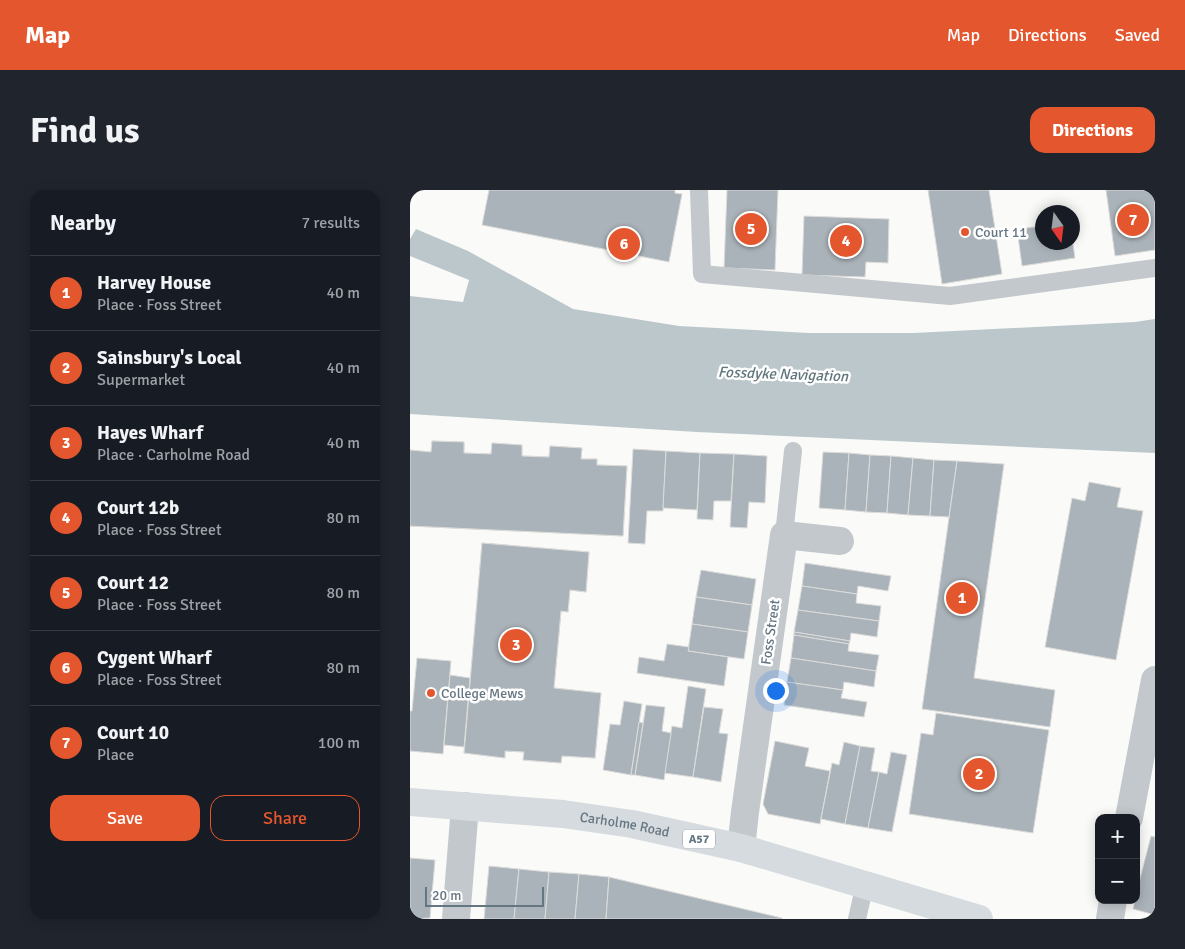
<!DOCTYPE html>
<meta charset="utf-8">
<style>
body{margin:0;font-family:Signika,sans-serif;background:#20242c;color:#f1f3f6}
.controls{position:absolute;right:15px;bottom:15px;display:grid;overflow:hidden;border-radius:10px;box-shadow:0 2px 12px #0003}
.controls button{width:45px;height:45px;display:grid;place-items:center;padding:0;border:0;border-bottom:1px solid #363941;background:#171b24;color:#f1f3f6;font:25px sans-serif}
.compass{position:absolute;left:625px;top:15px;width:45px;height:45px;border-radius:50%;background:#171b24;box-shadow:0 2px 12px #0003;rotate:166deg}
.scale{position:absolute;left:15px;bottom:12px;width:119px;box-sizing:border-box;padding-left:5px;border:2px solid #657683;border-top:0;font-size:14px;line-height:18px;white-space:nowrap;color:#657683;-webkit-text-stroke:4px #fff;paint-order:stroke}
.you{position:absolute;left:365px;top:500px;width:18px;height:18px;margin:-12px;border:4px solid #fff;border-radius:50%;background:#1a73e8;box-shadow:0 0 0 8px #1a73e833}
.badge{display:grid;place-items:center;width:32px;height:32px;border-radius:50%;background:#e4572e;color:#fff;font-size:16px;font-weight:700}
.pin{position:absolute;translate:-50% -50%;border:2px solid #fff;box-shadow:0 1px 5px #0006}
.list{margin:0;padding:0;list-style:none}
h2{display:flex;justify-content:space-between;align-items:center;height:65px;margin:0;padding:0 20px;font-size:21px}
h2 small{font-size:16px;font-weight:400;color:#9ea1a6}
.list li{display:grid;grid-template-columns:32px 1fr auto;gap:15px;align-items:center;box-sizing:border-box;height:75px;padding:0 20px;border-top:1px solid #363941}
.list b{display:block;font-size:19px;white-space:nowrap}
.list p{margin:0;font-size:16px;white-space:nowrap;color:#9ea1a6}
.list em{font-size:16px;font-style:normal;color:#9ea1a6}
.actions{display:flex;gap:10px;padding:15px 20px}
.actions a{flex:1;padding:11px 0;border:1px solid #e4572e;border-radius:15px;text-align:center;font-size:18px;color:#e4572e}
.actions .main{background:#e4572e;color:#fff}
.map{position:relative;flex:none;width:745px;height:729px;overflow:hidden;border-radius:15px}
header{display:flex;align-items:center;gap:30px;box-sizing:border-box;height:70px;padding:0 25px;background:#e4572e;color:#fff}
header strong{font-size:24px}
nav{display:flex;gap:28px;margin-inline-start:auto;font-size:18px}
.intro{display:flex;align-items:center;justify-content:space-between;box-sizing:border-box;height:120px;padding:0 30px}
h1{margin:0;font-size:35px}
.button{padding:12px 22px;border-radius:15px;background:#e4572e;color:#fff;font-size:18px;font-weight:700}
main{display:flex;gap:30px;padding:0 30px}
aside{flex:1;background:#171b24;border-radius:15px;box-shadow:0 2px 12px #0003}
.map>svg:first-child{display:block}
.water{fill:#bbc7cb}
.building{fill:#aab3b9;stroke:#dcdcda}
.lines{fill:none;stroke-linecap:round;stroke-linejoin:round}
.service{stroke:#c3c8cc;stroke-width:18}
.minor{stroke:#c3c8cc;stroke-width:28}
.primary{stroke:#d6dbdf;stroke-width:28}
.poi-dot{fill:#e4572e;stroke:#fff;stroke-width:2}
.labels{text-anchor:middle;stroke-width:5;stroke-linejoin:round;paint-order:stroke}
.shield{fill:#fff;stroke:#939fa8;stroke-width:1}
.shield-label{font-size:12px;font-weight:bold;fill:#657683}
.poi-label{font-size:14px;fill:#657683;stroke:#fff;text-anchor:start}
.street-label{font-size:14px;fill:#657683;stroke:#fff}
.water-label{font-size:15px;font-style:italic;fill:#60757c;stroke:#fff}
</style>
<header>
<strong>Map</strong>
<nav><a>Map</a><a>Directions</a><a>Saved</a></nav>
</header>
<div class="intro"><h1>Find us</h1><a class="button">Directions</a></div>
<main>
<aside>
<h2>Nearby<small>7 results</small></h2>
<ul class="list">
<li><span class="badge">1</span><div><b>Harvey House</b><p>Place · Foss Street</p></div><em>40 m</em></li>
<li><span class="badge">2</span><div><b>Sainsbury's Local</b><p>Supermarket</p></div><em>40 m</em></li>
<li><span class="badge">3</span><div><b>Hayes Wharf</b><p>Place · Carholme Road</p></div><em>40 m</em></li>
<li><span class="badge">4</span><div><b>Court 12b</b><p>Place · Foss Street</p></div><em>80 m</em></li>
<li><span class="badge">5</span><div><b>Court 12</b><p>Place · Foss Street</p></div><em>80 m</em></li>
<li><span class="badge">6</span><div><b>Cygent Wharf</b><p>Place · Foss Street</p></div><em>80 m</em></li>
<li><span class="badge">7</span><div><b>Court 10</b><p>Place</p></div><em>100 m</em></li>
</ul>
<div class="actions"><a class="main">Save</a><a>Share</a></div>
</aside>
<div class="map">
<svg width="745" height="729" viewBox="0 0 745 729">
<rect width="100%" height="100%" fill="#fafaf8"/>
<path class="water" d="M6 39 58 61 163 119 269 136 399 143H504L725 132 745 129V263L287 242 0 224V106L53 112 59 90 0 66V49Z"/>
<g class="building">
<path d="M79 0H265V3L272 4 259 72 72 35Z"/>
<path d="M317 0H368L365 80 314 78Z"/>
<path d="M518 0H579L592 84 532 94Z"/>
<path d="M696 0H745V60L705 66Z"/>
<path d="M394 26 479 29 478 73 456 72 455 87 392 85Z"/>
<path d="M632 36V52H662V47L665 68 612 76 607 39Z"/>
<path d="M22 251 54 252V263L81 264 82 253 112 255V266L139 267 140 256 172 258 171 269H187V275L217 276 213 346 0 336V260L21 262Z"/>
<path d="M22 251 54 252V263L81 264 82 253 112 255V266L139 267 140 256 172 258 171 269H187V275L217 276 213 346 0 336V260L21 262Z"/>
<path d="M223 259 256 261 253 321H237L235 354 218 353Z"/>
<path d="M256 261 290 263 287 320 253 318Z"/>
<path d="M413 262 439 263 435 320 409 318Z"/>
<path d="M290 263 324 264 321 311H304L303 330 287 329Z"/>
<path d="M439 263 460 265 456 322 435 320Z"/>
<path d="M324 264 357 266 355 313 339 312 337 338 320 337Z"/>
<path d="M460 265 481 266 477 323 456 322Z"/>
<path d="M481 266 503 268 498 325 477 323Z"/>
<path d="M503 268 524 270 520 326 498 325Z"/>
<path d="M524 270 547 271 539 327 520 326Z"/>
<path d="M547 271 594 274 564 488 645 500 640 537 512 519Z"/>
<path d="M679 292 711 298 707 317 733 321 706 470 635 457 662 308 675 311Z"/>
<path d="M72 353 179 362 176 402 160 400 158 422 151 421 144 498 191 503 185 568 152 566 151 573 113 570 114 562 95 561V568L54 563Z"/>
<path d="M72 353 179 362 176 402 160 400 158 422 151 421 144 498 191 503 185 568 152 566 151 573 113 570 114 562 95 561V568L54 563Z"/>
<path d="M395 373 481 386 478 401 448 396 447 404 392 396Z"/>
<path d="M291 380 346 389 342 415 286 407Z"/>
<path d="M392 396 447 404 446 413 471 416 469 431 388 420Z"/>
<path d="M286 407 342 415 338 442 282 434Z"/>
<path d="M388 420 469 431 467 447 441 443 440 451 384 442Z"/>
<path d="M282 434 338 442 334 469 278 461Z"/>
<path d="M384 442 440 451 439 454 384 445Z"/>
<path d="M384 445 439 454 438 461 469 465 466 481 381 468Z"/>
<path d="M257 454 279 457 278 461 318 467 314 496 227 483 229 467 254 471Z"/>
<path d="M7 468 41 471 33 564 0 561V521H2Z"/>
<path d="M381 468 466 481 464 497 434 492 433 500 377 492Z"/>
<path d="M40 485 60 488 54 557 34 555Z"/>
<path d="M377 492 433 500 431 508 457 512 454 527 374 515Z"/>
<path d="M278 496 296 499 283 587 254 583 262 536 272 538Z"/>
<path d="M214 511 232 514 221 585 193 580 200 534 210 535Z"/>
<path d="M236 515 255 517 252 541 261 543 254 590 225 585Z"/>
<path d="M294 517 313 519 309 543 318 544 311 592 283 587Z"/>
<path d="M526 523 639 540 623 643 499 624 511 543 523 545Z"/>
<path d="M229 532 233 533 225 585H221Z"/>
<path d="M365 551 399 558 395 576 420 581 410 634 358 624 353 614Z"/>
<path d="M434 552 450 556 435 634 411 629 422 573 429 575Z"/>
<path d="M450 556 465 558 461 581 469 582 458 638 435 634Z"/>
<path d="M481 562 497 565 482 642 458 638 469 582 477 584Z"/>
<path d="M741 646 745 647V725L723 719 725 710H726V704Z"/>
<path d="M0 668 25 670 20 728 0 729Z"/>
<path d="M79 676 109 679 104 729H74Z"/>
<path d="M109 679 139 682 135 729H104Z"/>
<path d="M139 682 169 684 165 729H135Z"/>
<path d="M169 684 199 687 196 729H165Z"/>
<path d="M199 687 372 728V729H196Z"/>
</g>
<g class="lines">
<g class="service">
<path d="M289 0 292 84 540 106 745 78"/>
<path d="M374 345 383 261"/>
<path d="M447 729 455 694"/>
</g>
<g class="minor">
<path d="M719 628 745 490"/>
<path d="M331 658 335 622 374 345 430 351"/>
<path d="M46 729 55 616"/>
<path d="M700 729 703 710"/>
</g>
<path class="primary" id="s1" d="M0 612 153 624 222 634 331 658 569 729"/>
</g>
<g class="poi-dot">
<circle cx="555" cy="42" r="5"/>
<circle cx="21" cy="503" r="5"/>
</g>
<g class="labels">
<rect class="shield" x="273" y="639.5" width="32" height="19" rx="4"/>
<g class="shield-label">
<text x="289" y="653">A57</text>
</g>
<g class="poi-label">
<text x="565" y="47">Court 11</text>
<text x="31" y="508">College Mews</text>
</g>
<g class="street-label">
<text transform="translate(360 442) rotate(-82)" y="5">Foss Street</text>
<text dy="5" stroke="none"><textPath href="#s1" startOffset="216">Carholme Road</textPath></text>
</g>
<g class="water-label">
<text transform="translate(373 184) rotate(2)" y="5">Fossdyke Navigation</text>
</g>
</g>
</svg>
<div class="controls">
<button>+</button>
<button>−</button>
</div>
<svg class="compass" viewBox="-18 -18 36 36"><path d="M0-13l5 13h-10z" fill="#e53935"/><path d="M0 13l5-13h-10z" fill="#9ea1a6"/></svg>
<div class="scale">20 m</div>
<div class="you"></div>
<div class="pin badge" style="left:552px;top:408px">1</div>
<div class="pin badge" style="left:569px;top:584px">2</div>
<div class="pin badge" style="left:106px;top:455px">3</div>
<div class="pin badge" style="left:436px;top:51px">4</div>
<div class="pin badge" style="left:341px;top:39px">5</div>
<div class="pin badge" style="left:214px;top:54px">6</div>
<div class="pin badge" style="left:723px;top:30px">7</div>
</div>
</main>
